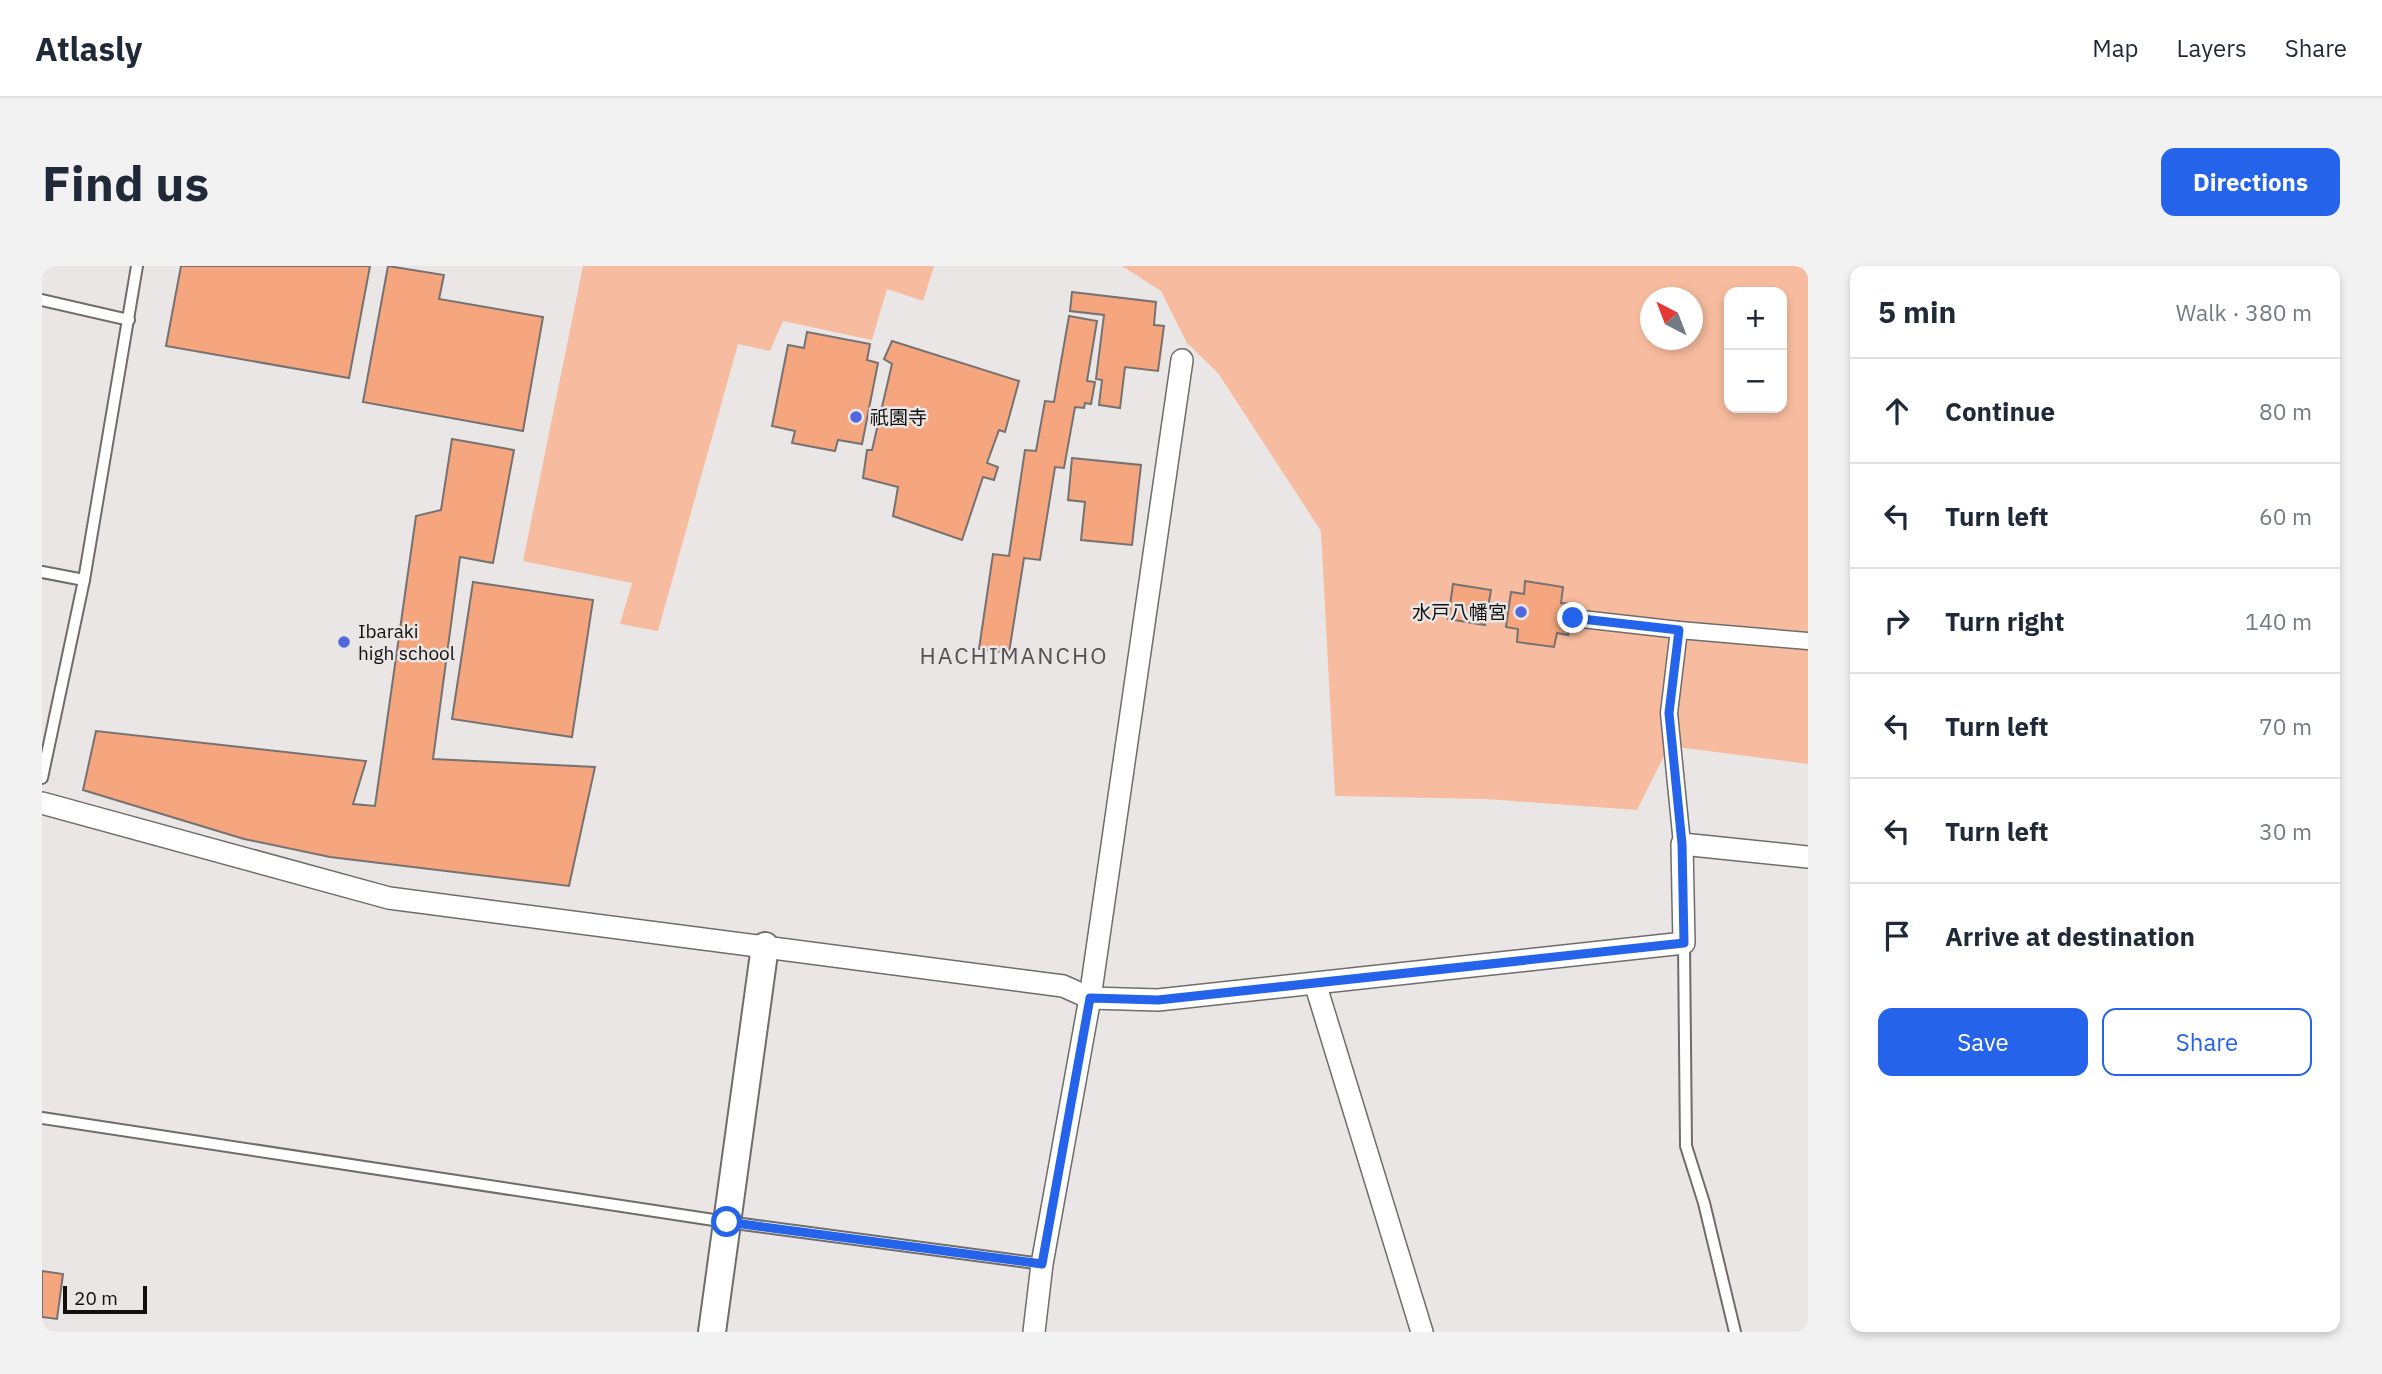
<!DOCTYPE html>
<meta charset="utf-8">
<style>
body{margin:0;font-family:"IBM Plex Sans","Noto Sans JP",sans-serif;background:#f2f2f3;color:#1f2937}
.controls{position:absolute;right:21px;top:21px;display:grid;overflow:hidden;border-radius:14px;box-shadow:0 4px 10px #0003}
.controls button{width:63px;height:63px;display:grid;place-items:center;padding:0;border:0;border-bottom:2px solid #e0e1e3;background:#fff;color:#1f2937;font:35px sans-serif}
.compass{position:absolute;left:1598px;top:21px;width:63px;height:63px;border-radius:50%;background:#fff;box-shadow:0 4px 10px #0003;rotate:318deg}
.scale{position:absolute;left:21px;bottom:18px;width:84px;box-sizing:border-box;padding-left:7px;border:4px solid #11100f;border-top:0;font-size:19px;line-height:24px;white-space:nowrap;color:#11100f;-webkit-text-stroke:5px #eae6e5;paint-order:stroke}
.stop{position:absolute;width:21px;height:21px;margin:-16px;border:5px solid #2563eb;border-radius:50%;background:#fff}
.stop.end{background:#2563eb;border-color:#fff;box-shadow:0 2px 7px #0008}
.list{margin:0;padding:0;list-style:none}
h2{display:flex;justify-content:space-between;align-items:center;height:91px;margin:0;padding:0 28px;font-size:30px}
h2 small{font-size:23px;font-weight:400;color:#747a83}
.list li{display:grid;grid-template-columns:46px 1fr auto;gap:21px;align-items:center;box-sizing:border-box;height:105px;padding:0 28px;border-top:2px solid #e0e1e3}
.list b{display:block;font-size:26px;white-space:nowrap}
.list em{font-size:23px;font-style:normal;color:#747a83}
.actions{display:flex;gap:14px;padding:21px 28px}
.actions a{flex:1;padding:16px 0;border:2px solid #2563eb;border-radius:14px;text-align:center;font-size:24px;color:#2563eb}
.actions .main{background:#2563eb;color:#fff}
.icon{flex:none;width:38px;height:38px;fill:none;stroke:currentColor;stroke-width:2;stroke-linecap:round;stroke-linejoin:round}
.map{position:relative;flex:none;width:1766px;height:1066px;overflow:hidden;border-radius:14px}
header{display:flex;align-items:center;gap:42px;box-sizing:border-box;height:98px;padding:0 35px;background:#fff;border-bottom:2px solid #e0e1e3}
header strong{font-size:33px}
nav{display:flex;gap:38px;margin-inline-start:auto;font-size:24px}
.intro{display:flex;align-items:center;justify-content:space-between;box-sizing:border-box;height:168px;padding:0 42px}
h1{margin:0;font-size:49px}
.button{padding:18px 32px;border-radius:14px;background:#2563eb;color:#fff;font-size:24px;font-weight:700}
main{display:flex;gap:42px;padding:0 42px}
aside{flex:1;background:#fff;border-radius:14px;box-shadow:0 4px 10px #0003}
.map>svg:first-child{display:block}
.green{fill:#f7bc9f;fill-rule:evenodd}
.building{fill:#f5a67e;stroke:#767271;stroke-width:2}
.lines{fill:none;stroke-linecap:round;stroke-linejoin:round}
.service-casing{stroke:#6f6c6a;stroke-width:14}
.pedestrian-casing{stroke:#6f6c6a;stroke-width:19}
.minor-casing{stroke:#6f6c6a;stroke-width:24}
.tertiary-casing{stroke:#6f6c6a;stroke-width:30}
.service{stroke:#fff;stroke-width:10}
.pedestrian{stroke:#fff;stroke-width:16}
.minor{stroke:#fff;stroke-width:21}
.tertiary{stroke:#fff;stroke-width:26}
.route{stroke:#2563eb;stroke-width:9}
.poi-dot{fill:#5267dc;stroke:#eae6e5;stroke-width:2.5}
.labels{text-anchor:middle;stroke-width:5;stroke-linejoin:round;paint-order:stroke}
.poi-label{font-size:19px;fill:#11100f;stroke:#eae6e5;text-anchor:start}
.quarter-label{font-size:23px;letter-spacing:2px;fill:#545150;stroke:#eae6e5}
</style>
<header>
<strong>Atlasly</strong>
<nav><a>Map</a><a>Layers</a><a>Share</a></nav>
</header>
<div class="intro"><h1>Find us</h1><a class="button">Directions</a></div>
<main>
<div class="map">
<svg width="1766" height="1066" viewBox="0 0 1766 1066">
<rect width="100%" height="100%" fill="#eae6e5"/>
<g class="green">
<path d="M541 0H892L881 35 845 23 830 74 741 55 728 85 696 78 616 365 578 358 590 317 481 295Z"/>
<path d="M1080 0H1766V498L1627 480 1595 544 1444 533 1293 530 1279 265 1176 107 1145 77 1119 25ZM1687 26H1740V142H1687ZM1608 32H1650V74H1608Z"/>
</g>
<g class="building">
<path d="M139 0H328L307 112 124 80Z"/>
<path d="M346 0 402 9 397 33 501 51 481 165 321 136Z"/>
<path d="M1030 26 1114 36 1112 59 1122 60 1116 105 1083 101 1078 142 1057 139 1060 114 1054 113 1062 49 1028 45Z"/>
<path d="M1027 50 1055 55 1045 115 1053 116 1049 138 1043 137 1042 142 1033 141 1022 202 1013 201 998 294 982 292 967 387 937 383 951 288 967 290 983 184 994 185 1003 135 1012 136Z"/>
<path d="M765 66 828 78 825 94 836 97 820 178 796 174 793 185 750 177 753 165 730 160 746 79 762 82Z"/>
<path d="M850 75 977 115 963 166 957 164 945 197 956 201 952 214 941 211 920 274 851 250 856 221 821 212 825 184H830L850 98 842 93Z"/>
<path d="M410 173 472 184 451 297 418 291 391 493 553 501 527 620 288 591 202 573 41 524 54 465 324 495 311 538 333 540 374 250 399 244Z"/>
<path d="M1030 192 1099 199 1090 279 1039 274 1043 236 1026 234Z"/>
<path d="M1483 315 1521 321 1519 337 1530 338 1526 369 1515 367 1512 381 1475 376 1476 363 1464 361 1469 326 1482 328Z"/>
<path d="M431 316 551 334 530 471 410 453Z"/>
<path d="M1411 318 1449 324 1443 359 1406 353Z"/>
<path d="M0 1005 21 1008 15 1053 0 1051Z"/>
</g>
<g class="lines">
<defs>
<g id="service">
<path d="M0 34 87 54"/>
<path d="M0 306 42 314"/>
<path d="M0 512 42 314 95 0"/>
<path d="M1642 677 1644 880 1662 937 1693 1066"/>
<path d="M0 852 685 956 1000 998"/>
</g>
<g id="pedestrian">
<path d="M1531 352 1637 364 1766 375"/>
<path d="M1637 364 1627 447 1640 578"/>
</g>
<g id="minor">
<path d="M0 537 347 632 1021 720 1048 732 1116 734 1642 677 1640 578 1766 591"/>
<path d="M1273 717 1380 1066"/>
<path d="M992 1066 1000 998 1048 732 1140 94"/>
</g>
<path id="tertiary" d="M670 1066 723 680"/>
</defs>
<use href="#service" class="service-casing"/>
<use href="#pedestrian" class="pedestrian-casing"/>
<use href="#minor" class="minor-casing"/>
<use href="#tertiary" class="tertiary-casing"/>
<use href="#service" class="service"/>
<use href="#pedestrian" class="pedestrian"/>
<use href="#minor" class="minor"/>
<use href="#tertiary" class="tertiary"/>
</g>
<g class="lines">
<path class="route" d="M685 956 1000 998 1048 732 1116 734 1642 677 1640 578 1627 447 1637 364 1531 352"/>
</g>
<g class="poi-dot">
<circle cx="814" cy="151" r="7"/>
<circle cx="1479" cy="346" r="7"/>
<circle cx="302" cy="376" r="7"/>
</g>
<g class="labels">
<g class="poi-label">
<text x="828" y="158">祇園寺</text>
<text x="1465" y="353" text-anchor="end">水戸八幡宮</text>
<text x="316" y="372">Ibaraki<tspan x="316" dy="22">high school</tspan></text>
</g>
<g class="quarter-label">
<text x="972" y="398">HACHIMANCHO</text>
</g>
</g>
</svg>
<div class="controls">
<button>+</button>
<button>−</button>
</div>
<svg class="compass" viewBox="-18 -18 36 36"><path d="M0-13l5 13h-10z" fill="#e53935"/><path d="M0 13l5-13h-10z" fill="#747a83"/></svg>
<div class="scale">20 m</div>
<div class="stop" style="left:685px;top:956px"></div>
<div class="stop end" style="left:1531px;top:352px"></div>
</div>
<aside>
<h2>5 min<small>Walk · 380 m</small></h2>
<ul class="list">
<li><svg class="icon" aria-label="ahead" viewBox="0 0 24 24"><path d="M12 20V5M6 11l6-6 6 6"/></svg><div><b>Continue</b></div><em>80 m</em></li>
<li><svg class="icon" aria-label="left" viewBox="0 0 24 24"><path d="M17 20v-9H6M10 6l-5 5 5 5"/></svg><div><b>Turn left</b></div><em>60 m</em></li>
<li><svg class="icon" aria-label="right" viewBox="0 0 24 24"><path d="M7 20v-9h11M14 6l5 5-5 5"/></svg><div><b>Turn right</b></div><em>140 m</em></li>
<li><svg class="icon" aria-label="left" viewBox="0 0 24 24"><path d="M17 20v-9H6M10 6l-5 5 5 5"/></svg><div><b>Turn left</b></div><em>70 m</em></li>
<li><svg class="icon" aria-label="left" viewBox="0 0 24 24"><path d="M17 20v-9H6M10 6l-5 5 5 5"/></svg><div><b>Turn left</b></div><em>30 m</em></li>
<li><svg class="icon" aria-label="arrive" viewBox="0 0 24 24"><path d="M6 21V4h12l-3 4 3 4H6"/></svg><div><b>Arrive at destination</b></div></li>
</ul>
<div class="actions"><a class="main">Save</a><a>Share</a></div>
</aside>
</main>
